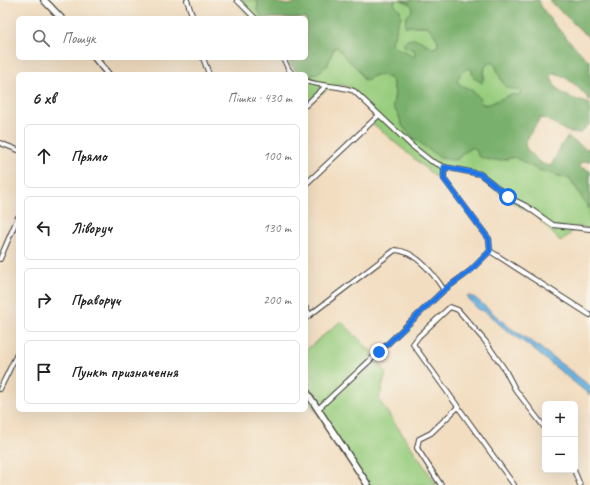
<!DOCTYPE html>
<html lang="uk">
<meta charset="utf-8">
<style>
body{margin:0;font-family:Caveat,sans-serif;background:#f2f2f2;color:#222}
.controls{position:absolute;right:12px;bottom:12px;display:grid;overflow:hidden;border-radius:6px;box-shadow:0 4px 16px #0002}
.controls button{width:36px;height:36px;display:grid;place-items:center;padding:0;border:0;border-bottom:1px solid #e0e0e0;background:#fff;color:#222;font:20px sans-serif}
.stop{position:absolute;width:12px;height:12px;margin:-9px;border:3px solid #1a73e8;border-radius:50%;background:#fff}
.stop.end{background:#1a73e8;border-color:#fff;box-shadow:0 1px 4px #0008}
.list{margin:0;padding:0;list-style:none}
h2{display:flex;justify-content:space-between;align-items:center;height:52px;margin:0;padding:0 16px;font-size:17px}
h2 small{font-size:13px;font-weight:400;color:#767676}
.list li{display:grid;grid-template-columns:26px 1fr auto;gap:12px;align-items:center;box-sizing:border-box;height:64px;margin:0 8px 8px;padding:0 8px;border:1px solid #e0e0e0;border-radius:6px}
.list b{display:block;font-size:15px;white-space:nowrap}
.list em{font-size:13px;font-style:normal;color:#767676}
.icon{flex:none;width:22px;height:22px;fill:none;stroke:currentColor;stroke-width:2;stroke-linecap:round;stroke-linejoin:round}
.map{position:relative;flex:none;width:590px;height:485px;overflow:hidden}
.search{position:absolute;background:#fff;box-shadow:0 4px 16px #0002;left:16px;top:16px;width:292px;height:44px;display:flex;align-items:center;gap:10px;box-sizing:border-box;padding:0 14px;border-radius:6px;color:#767676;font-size:15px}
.panel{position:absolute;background:#fff;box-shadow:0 4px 16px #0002;left:16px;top:72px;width:292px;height:340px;border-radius:6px}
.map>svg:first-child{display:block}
.green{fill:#98cd7e;stroke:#5a744d}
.forest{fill:#7ab06d;stroke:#4b6644;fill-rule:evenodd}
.water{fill:#69b4e2;stroke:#42687f}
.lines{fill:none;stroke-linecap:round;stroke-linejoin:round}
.minor-casing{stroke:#3c3935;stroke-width:6}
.secondary-casing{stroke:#3c3935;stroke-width:8}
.minor{stroke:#fff;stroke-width:4}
.secondary{stroke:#fff;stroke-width:5.5}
.route{stroke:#1a73e8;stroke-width:5}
</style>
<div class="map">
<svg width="590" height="485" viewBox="0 0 590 485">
<rect width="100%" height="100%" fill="#f7f3e8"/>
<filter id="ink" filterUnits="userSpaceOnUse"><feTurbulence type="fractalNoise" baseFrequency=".025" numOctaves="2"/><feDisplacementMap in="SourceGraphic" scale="8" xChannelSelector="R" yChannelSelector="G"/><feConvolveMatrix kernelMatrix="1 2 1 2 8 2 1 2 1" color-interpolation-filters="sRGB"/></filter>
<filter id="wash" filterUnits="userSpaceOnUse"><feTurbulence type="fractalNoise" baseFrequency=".012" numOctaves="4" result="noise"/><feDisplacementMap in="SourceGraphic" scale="16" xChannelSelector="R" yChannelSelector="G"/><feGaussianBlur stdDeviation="0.9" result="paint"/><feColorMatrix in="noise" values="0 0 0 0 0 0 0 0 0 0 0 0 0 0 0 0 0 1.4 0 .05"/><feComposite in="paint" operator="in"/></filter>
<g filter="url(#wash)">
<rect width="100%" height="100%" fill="#f2ddc0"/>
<g class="green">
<path d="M236 0H257L258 5 257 10 263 18H250Z"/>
<path d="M395 0H401L410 3 413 7 412 11 409 14 407 26H428C432 35 439 35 438 47L434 48 421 41 406 40 404 44 416 52 415 56 413 57 393 46 392 40 396 32V24L400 19V10L394 4Z"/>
<path d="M337 47 346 58 358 69 364 80C368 80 370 78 373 76 380 73 386 76 392 80L395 92 393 107 398 114 403 127 411 136 440 157 458 159 462 154 472 147 477 151 508 159 514 157 559 176 570 179C577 189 582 199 590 209V229L578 226 561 242 534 214 508 200 479 175 448 167 437 178 371 122 376 115C369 108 358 94 350 88 337 78 317 97 307 105L306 76H312L319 70 327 66 334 48Z"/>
<path d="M489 63H494L506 87 519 90 522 93 518 95 514 94C505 98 490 108 481 103 479 93 469 88 459 85L457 81C459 74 462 71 468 68L472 70V74L484 79 485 66Z"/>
<path d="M341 321 369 349 386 372 379 400 437 485H364L306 396V354L307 349Z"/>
</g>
<g class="forest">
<path d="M257 0H272L277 3 289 5 302 0H395L394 4 400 10 401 17 397 24 396 32 392 38 391 42C395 49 399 49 405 51 407 52 410 55 413 57L415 56C417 49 410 49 404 46V42C418 34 422 44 434 48L438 46C439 35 432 35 428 26H405L406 17 412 11C414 3 407 3 401 0H539C539 11 580 52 590 62V101C582 91 569 77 555 73H553L551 76C555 96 574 98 590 104V124L587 126 581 133C561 135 555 119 540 118 537 124 525 140 525 145 526 149 530 153 533 155 538 162 543 165 551 166L562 144 568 137 586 149 590 148V161L581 162 579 165 580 167 590 171V209L583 200 579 192 570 179 538 170 514 157C503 161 489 162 478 156L477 151 472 147 462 154 458 159 452 160 440 158 411 136 403 127 398 114 393 107 395 92 392 80C386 76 380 73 373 76 370 78 368 80 364 80L358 69 346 58 337 47 334 48 327 66C320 70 315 77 306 76V74C294 74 293 66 286 58H306V18H263L257 10 258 5ZM489 63H494C497 68 502 85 506 87 512 90 517 88 521 93L518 95H510L489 104 485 105 481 103C479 93 468 88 459 84L457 81C459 74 462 71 468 68L472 70 474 78 482 83 485 66Z"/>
<path d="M549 0H590V39Z"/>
</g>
<path class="water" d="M470 296 475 298 509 327 535 344 590 386V395L528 345 505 329 487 313 478 309 467 297Z"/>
</g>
<g filter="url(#ink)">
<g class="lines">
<defs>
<g id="minor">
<path d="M187 0 193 18"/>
<path d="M237 0 255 18"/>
<path d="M203 58 209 74"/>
<path d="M283 58 289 70 293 74"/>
<path d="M306 81C322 87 339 85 354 91L412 146 431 161 444 167 480 174 493 184 508 197 526 206 553 225 590 229"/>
<path d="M306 105 326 86"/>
<path d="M0 143 18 150"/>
<path d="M444 167V179L489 239 490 251 590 315"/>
<path d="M306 184 379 115"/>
<path d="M0 259 18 217"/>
<path d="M306 308 310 315"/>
<path d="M306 318 395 250C416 251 433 273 444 290"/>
<path d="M0 389 18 352"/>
<path d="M318 409 379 352 444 290 470 271 490 251"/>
<path d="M574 470 580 485"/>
<path d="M441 485 417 448 419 439 431 433 458 407"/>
<path d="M514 485 413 344 419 336 450 307 458 310 485 341 505 370 515 389 545 428"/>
</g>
<g id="secondary">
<path d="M44 0 61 18"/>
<path d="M95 58 108 74"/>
<path d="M306 391 368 485"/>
</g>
</defs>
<use href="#minor" class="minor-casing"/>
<use href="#secondary" class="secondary-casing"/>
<use href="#minor" class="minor"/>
<use href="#secondary" class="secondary"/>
</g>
</g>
<g class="lines" filter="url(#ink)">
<path class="route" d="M379 352 444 290 470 271 490 251 489 239 444 179V167L480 174 493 184 508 197"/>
</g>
</svg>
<div class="controls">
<button>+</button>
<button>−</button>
</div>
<div class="stop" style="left:508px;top:197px"></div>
<div class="stop end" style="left:379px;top:352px"></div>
<div class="search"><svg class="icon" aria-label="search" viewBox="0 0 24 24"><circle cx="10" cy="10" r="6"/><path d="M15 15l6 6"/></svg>Пошук</div>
<section class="panel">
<h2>6 хв<small>Пішки · 430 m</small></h2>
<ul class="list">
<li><svg class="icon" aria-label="ahead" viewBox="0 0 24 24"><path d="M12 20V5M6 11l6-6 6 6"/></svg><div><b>Прямо</b></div><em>100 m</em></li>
<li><svg class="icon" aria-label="left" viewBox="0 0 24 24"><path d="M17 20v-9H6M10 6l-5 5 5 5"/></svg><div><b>Ліворуч</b></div><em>130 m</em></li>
<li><svg class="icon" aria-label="right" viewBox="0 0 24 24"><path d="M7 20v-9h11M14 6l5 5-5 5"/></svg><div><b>Праворуч</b></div><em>200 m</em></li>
<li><svg class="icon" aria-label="arrive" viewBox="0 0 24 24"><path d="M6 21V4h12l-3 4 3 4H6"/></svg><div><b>Пункт призначення</b></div></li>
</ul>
</section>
</div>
